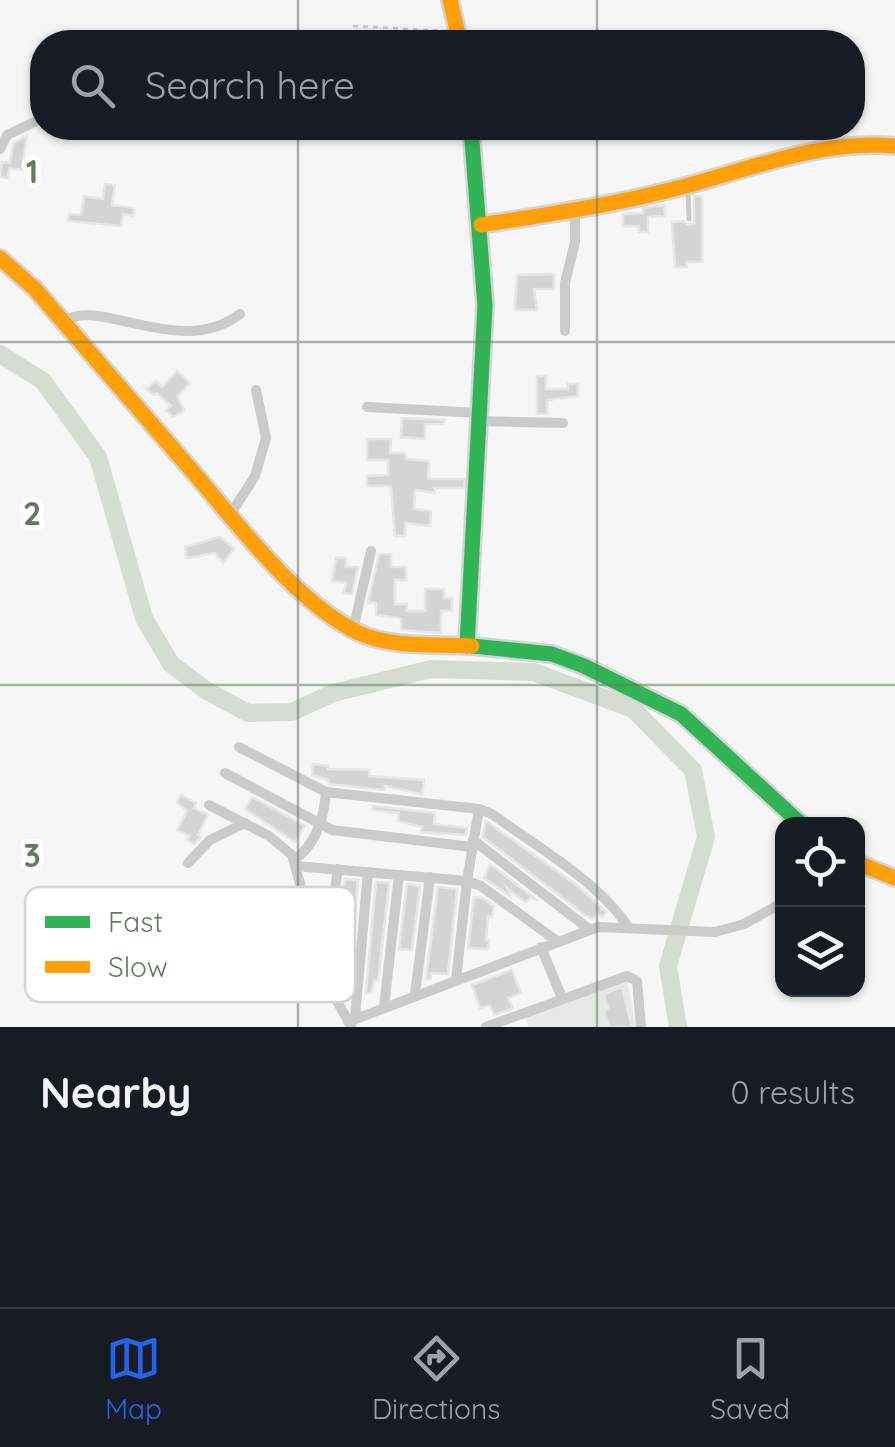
<!DOCTYPE html>
<style>
body{margin:0;font-family:Quicksand,sans-serif;background:#242831;color:#f1f3f6}
.controls{position:absolute;right:30px;bottom:30px;display:grid;overflow:hidden;border-radius:20px;box-shadow:0 2px 8px #0004}
.controls button{width:90px;height:90px;display:grid;place-items:center;padding:0;border:0;border-bottom:2px solid #363941;background:#171b24;color:#f1f3f6;font:50px sans-serif}
.list{margin:0;padding:0;list-style:none}
h2{display:flex;justify-content:space-between;align-items:center;height:130px;margin:0;padding:0 40px;font-size:42px}
h2 small{font-size:32px;font-weight:400;color:#9ea1a6}
.icon{flex:none;width:55px;height:55px;fill:none;stroke:currentColor;stroke-width:2;stroke-linecap:round;stroke-linejoin:round}
.map{position:relative;flex:none;width:895px;height:1027px;overflow:hidden}
.search{position:absolute;background:#171b24;box-shadow:0 2px 8px #0004;left:30px;right:30px;top:30px;height:110px;display:flex;align-items:center;gap:25px;box-sizing:border-box;padding:0 35px;border-radius:40px;color:#9ea1a6;font-size:38px}
.sheet{height:280px;background:#171b24}
nav{display:flex;justify-content:space-around;align-items:center;box-sizing:border-box;height:140px;border-top:2px solid #363941;background:#171b24;font-size:28px;color:#9ea1a6}
nav a{display:grid;justify-items:center;gap:5px}
nav .on{color:#2563eb}
.map>svg:first-child{display:block}
.built{fill:#e8e9e7}
.lines{fill:none;stroke-linecap:round;stroke-linejoin:round}
.river{stroke:#d5ddd3;stroke-width:18}
.building{fill:#d3d4d3;stroke:#e6e6e6;stroke-width:2.5}
.fast-casing{stroke:#d3d4d3;stroke-width:20}
.slow-casing{stroke:#d3d4d3;stroke-width:20}
.path{stroke:#c7c9c7;stroke-width:2.5;stroke-dasharray:5 5;stroke-linecap:butt}
.lane{stroke:#caccca;stroke-width:5}
.street{stroke:#caccca;stroke-width:10}
.fast{stroke:#30b455;stroke-width:15}
.slow{stroke:#ff9f0a;stroke-width:15}
.grid{fill:none;stroke:#617c5e;stroke-width:2.5;stroke-opacity:0.55}
.key{fill:#fff;stroke:#d0d8cf;stroke-width:2.5}
.key-label{font-size:28px;fill:#617c5e}
.grid-label{font-size:32px;text-anchor:middle;font-weight:bold;fill:#617c5e;stroke:#fff;stroke-width:10;stroke-linejoin:round;paint-order:stroke}
</style>
<div class="map">
<svg width="895" height="1027" viewBox="0 0 895 1027">
<rect width="100%" height="100%" fill="#f7f6f7"/>
<path class="built" d="M627 980 636 1027H529L525 1016Z"/>
<g class="lines">
<path class="river" d="M0 354 43 381 98 457 144 618 171 664 207 691 248 713 292 712 333 693 431 669 534 672 633 709 693 770 706 837 668 966 678 1027"/>
</g>
<g class="building">
<path d="M27 135 23 162 35 164 34 172 10 168 7 178 0 177 2 162 10 163 13 144Z"/>
<path d="M105 184 115 185 112 205 134 208 133 216 123 214 121 226 68 221 69 214 81 215 84 196 103 199Z"/>
<path d="M694 196H702V262H687V267H675L672 222 683 221 688 225 694 223Z"/>
<path d="M664 205 665 216 648 217V232H639V226H623V214L643 213V208Z"/>
<path d="M554 274V289H534L537 310H515L517 275Z"/>
<path d="M177 371 190 383 177 396 184 410 173 417 166 410 171 406 157 393 154 395 146 389 156 381 162 387Z"/>
<path d="M537 376H546V389H568V384H578V396L547 400V414H537Z"/>
<path d="M402 418 444 420 443 424H425V439L401 437Z"/>
<path d="M367 439H391L390 453H405L406 459 429 461 428 479H465L464 488H434L435 493 415 490 414 509 431 511 430 526 405 523V536H395L391 486H367V476L388 475V460H367Z"/>
<path d="M220 537 234 548 223 563 215 553 187 558 185 547Z"/>
<path d="M379 554H391V567H406V580H395V604H407V611H425V589H444V598H452V611H441V633L401 630V618L376 615V603H368Z"/>
<path d="M336 558H346V567H358L352 594 344 593 346 583 332 581Z"/>
<path d="M313 764 328 766V769L370 770 369 776 424 780 422 794 385 786 384 790 329 784V780L312 775Z"/>
<path d="M181 795 196 803 194 808 208 815 198 835 201 837 194 844 187 840 190 836 177 830 187 811 177 802Z"/>
<path d="M252 797 305 826 295 842 245 809Z"/>
<path d="M373 806 435 813 434 824 467 828 466 835 421 832 422 827 398 821 399 813 372 810Z"/>
<path d="M486 821 579 887 606 912 602 917 598 914 593 919 585 915 483 837Z"/>
<path d="M490 864 538 901 531 897 525 902 507 888 510 896 484 878Z"/>
<path d="M345 879 358 880 349 986 336 981 332 965Z"/>
<path d="M376 882 389 883 378 980H374L371 993H366Z"/>
<path d="M407 884 420 886 412 950 399 949Z"/>
<path d="M438 887 457 889 449 963 448 974 431 973 430 979H426Z"/>
<path d="M474 897 482 898 494 906 492 917 488 916 486 940H489L488 949 468 948Z"/>
<path d="M512 970 521 993 508 998 513 1008 494 1015 490 1005 480 1008 472 985Z"/>
<path d="M622 987 632 1027H609L604 1010 608 1008 604 994Z"/>
</g>
<g class="lines">
<defs>
<g id="fast">
<path d="M467 646 485 306 471 128"/>
<path d="M472 646 552 654 584 666 681 714 801 824"/>
</g>
<g id="slow">
<path d="M450 0 460 42"/>
<path d="M481 225C544 215 608 206 670 190 743 172 819 139 895 146"/>
<path d="M0 258 35 289C90 353 145 416 200 480 243 531 298 603 359 633 391 648 437 644 472 646"/>
<path d="M858 863 895 878"/>
</g>
</defs>
<use href="#fast" class="fast-casing"/>
<use href="#slow" class="slow-casing"/>
<g class="path">
<path d="M353 26 446 31"/>
<path d="M401 42 417 31"/>
</g>
<path class="lane" d="M688 190 689 219"/>
<g class="street">
<path d="M0 149 7 135 41 119"/>
<path d="M63 322C96 295 180 360 240 314"/>
<path d="M565 331V283L575 242V210"/>
<path d="M367 407 479 413"/>
<path d="M479 421 563 423"/>
<path d="M230 515 255 476 266 438 256 390"/>
<path d="M353 630 371 551"/>
<path d="M239 747 326 792"/>
<path d="M225 773 332 830 472 847"/>
<path d="M209 805 269 836 292 855 329 987 351 1026"/>
<path d="M473 840 589 929"/>
<path d="M294 860C317 844 324 818 326 792L479 809 492 814C534 845 601 883 628 927"/>
<path d="M188 863 210 840 245 823"/>
<path d="M296 866 467 881 481 886 557 941"/>
<path d="M541 947 562 998"/>
<path d="M324 961 338 869"/>
<path d="M456 980 467 881 479 809"/>
<path d="M415 994 430 877"/>
<path d="M384 1007 399 875"/>
<path d="M355 1018 368 872"/>
<path d="M348 1022 598 927 715 932 744 924 782 903"/>
<path d="M486 1027 627 976 637 981 641 1027"/>
</g>
<use href="#fast" class="fast"/>
<use href="#slow" class="slow"/>
</g>
<path class="grid" d="M298 0V42M597 0V42M298 128V1027M597 128V1027M0 342H895M0 685H895"/>
<rect x="25" y="887" width="330" height="115" rx="15" class="key"/>
<rect x="45" y="916" width="45" height="12" fill="#30b455"/>
<rect x="45" y="961" width="45" height="12" fill="#ff9f0a"/>
<g class="key-label">
<text x="108" y="932">Fast</text>
<text x="108" y="977">Slow</text>
</g>
<g class="grid-label">
<text x="32" y="183">1</text>
<text x="32" y="525">2</text>
<text x="32" y="867">3</text>
</g>
</svg>
<div class="controls">
<button><svg class="icon" aria-label="locate" viewBox="0 0 24 24"><circle cx="12" cy="12" r="6"/><path d="M12 2v4M12 18v4M2 12h4M18 12h4"/></svg></button>
<button><svg class="icon" aria-label="layers" viewBox="0 0 24 24"><path d="M12 4l9 5-9 5-9-5zM3 14l9 5 9-5"/></svg></button>
</div>
<div class="search"><svg class="icon" aria-label="search" viewBox="0 0 24 24"><circle cx="10" cy="10" r="6"/><path d="M15 15l6 6"/></svg>Search here</div>
</div>
<section class="sheet">
<h2>Nearby<small>0 results</small></h2>
<ul class="list">
</ul>
</section>
<nav>
<a class="on"><svg class="icon" aria-label="map" viewBox="0 0 24 24"><path d="M3 6l6-2 6 2 6-2v14l-6 2-6-2-6 2zM9 4v14M15 6v14"/></svg>Map</a>
<a><svg class="icon" aria-label="directions" viewBox="0 0 24 24"><path d="M12 3l9 9-9 9-9-9zM9 14v-3h6M13 9l2 2-2 2"/></svg>Directions</a>
<a><svg class="icon" aria-label="saved" viewBox="0 0 24 24"><path d="M7 4h10v16l-5-4-5 4z"/></svg>Saved</a>
</nav>
